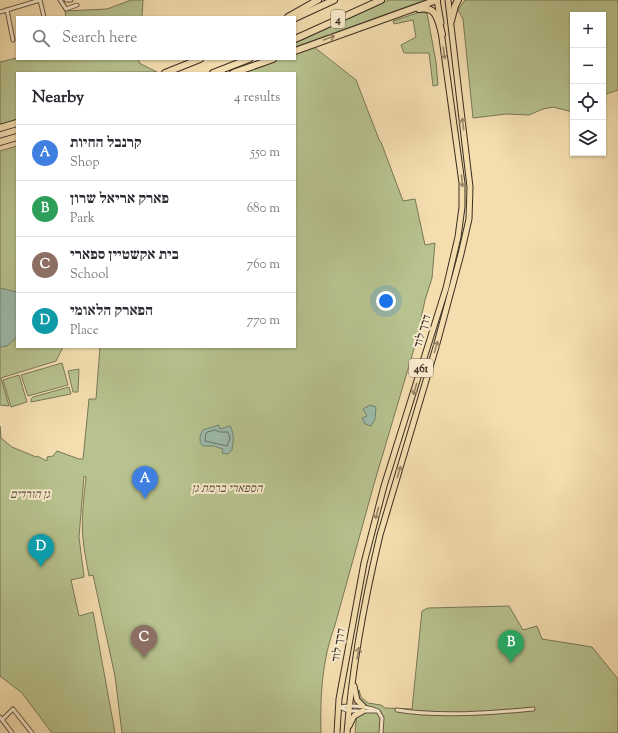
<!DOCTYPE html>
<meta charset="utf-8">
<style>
body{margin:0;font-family:"Sorts Mill Goudy","Frank Ruhl Libre",serif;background:#f2f2f3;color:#2b2b33}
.controls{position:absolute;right:12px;top:12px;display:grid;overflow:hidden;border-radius:0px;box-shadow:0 1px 3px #0004}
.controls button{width:36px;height:36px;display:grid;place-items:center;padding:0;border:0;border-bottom:1px solid #e1e1e2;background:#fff;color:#2b2b33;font:20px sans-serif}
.you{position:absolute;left:386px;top:301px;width:14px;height:14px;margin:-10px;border:3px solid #fff;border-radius:50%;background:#1a73e8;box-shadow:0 0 0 6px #1a73e833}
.badge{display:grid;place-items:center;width:26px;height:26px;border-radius:50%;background:#8f2418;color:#fff;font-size:13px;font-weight:700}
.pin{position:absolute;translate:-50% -33px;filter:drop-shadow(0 1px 2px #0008)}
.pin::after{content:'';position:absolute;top:21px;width:14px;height:12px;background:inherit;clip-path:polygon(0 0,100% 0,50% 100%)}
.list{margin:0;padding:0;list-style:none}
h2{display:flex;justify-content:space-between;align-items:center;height:52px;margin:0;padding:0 16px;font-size:17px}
h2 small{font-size:13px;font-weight:400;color:#7c7c81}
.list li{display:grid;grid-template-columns:26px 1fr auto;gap:12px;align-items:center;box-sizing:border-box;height:56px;padding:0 16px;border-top:1px solid #e1e1e2}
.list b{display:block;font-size:15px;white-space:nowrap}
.list p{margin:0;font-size:13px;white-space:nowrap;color:#7c7c81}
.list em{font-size:13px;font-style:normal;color:#7c7c81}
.icon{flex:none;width:22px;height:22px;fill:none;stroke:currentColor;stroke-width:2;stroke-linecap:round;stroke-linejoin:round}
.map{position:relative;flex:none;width:618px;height:733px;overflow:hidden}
.search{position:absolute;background:#fff;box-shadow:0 1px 3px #0004;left:16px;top:16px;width:280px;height:44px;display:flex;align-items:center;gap:10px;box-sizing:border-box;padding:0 14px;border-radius:0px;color:#7c7c81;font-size:15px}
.panel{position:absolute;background:#fff;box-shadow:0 1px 3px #0004;left:16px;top:72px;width:280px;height:276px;border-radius:0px}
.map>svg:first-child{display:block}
.green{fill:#b7c28e;stroke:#797858}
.water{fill:#9cbcac;stroke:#758374}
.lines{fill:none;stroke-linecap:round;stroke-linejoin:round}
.shore{stroke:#6c7466;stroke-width:1}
.street-casing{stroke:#695945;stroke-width:5}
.primary-casing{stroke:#3b2d21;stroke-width:7}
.highway-casing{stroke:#3b2d21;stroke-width:8}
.street{stroke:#f8eacc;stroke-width:3}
.primary{stroke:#f4deb0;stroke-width:5}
.highway{stroke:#f4deb0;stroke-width:6}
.oneway{stroke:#988668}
.labels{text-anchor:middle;stroke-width:4;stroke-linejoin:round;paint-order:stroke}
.shield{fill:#f8eacc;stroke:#746654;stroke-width:1}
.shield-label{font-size:11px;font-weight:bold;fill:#3b2d21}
.street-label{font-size:12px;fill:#3b2d21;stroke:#f8eacc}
.park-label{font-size:12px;font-style:italic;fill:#5a523c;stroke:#f8eacc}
</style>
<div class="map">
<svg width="618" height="733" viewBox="0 0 618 733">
<rect width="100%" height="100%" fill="#f4deb0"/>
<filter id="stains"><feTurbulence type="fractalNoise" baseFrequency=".005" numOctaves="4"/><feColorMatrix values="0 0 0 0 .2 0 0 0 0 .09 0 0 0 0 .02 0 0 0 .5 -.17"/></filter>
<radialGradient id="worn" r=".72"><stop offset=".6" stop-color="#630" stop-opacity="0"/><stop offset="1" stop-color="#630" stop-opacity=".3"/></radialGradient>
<g class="green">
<path d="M131 0H143L142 17H66L65 11 107 9Z"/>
<path d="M389 0H425L295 47V43Z"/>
<path d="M465 0H618V90L603 95V15H573V112L553 107 543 109 529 115 506 114 473 118 463 19 458 10Z"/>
<path d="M420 12 427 13 436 62 438 85 433 86 429 53H404L401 45 416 37 413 20 394 24 393 21Z"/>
<path d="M314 47 356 80 380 142H381L403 201 415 199 425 245 435 243 432 278 425 300 416 342 374 484 335 625C322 660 320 696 321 733H122L115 676 93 575 89 576C87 564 84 551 83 539 81 518 84 497 86 477L84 476 79 537 84 577 71 580 79 616 93 612 115 733H52L22 693 0 676V426L1 438 12 447 36 457 37 456 47 461V457L53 456 57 451 79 459H83L89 399H96L100 347H295V73H235L277 59H295V53Z"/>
<path d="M17 58V59H139V63L157 72 17 73V119L0 125V62Z"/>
<path d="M17 146V347H63L56 361 1 378 9 406 0 405V151Z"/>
<path d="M62 363 68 385 28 396 21 375Z"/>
<path d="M79 369 78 392H73L68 371Z"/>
<path d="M19 375 27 402 11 407 3 380Z"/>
<path d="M69 387 71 394 31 402V399L33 397Z"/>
<path d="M509 606 523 630 537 626 542 639 592 647 618 679V733H355L359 690 361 697 368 703 381 705 385 708 412 709 422 611 428 608Z"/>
</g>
<g class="water">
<path d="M0 288 17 292V337L7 346 0 347Z"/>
<path d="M370 405 376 407 375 419 371 426 365 424 362 418 367 416 363 409Z"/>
<path d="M219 425 220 429 230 426C235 435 233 441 232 450L228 454 222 453 223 449 214 446H203C198 442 200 434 203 430Z"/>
</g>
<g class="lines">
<path class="shore" d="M215 430 220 432H228L230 438 227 446 205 441 206 433Z"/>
<defs>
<g id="street">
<path d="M40 0 44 17"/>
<path d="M60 0 66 9 77 5"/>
<path d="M66 0H71"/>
<path d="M7 10 13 40"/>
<path d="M0 12 40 0"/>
<path d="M339 707C353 705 365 706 378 711L382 718 381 733"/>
<path d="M339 707 349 711H377"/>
<path d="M397 710C440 717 490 713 533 709"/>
<path d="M0 717 12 733"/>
<path d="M2 720 13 709 32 733"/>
</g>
<g id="primary">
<path d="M437 0 441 23"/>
<path d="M354 686 357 700 363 706"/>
<path d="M349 726 354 716 363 711"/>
<path d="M337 733 339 699 364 563 384 486 446 288 458 237 462 207V183L441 31"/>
<path d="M347 733C352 668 365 598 380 535L436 347 461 254 469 219 470 187 448 0"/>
</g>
<g id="highway">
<path d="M419 9C437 6 438 20 442 34"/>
<path d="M288 17 318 0"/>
<path d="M295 18 334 0"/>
<path d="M451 21 455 6 458 0"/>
<path d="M295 39 381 0"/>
<path d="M295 51 437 0"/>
<path d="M165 73 200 59"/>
<path d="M213 73 249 59"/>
<path d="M233 73 273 59"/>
<path d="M0 128 17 123"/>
<path d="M0 142 17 137"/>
</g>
</defs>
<use href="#street" class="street-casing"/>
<use href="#primary" class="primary-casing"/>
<use href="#highway" class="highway-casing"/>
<use href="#street" class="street"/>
<use href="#primary" class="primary"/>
<use href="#highway" class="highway"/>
</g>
<defs><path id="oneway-shaft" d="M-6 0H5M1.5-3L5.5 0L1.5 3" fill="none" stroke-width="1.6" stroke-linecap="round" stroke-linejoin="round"/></defs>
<g class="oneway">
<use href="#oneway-shaft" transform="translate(329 38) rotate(-20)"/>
<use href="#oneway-shaft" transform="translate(444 53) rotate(82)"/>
<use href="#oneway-shaft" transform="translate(463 124) rotate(-97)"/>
<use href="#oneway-shaft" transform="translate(462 181) rotate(85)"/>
<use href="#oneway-shaft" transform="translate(436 347) rotate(-74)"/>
<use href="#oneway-shaft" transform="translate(415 389) rotate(107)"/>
<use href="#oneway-shaft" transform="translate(399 472) rotate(-73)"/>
<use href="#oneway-shaft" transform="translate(377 513) rotate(105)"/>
<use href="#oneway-shaft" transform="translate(358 653) rotate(-80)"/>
</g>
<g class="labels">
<g class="shield">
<rect x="331" y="10" width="14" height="18" rx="3"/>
<rect x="409" y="359" width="24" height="18" rx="3"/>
</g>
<g class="shield-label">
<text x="338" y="23">4</text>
<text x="421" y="372">461</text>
</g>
<g class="street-label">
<text transform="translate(422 331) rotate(-73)" y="4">דרך לוד</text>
<text transform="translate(338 645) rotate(-80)" y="4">דרך לוד</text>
</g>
<g class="park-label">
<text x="227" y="492">הספארי ברמת גן</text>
<text x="30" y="498">גן הורדים</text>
</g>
</g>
<rect width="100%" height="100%" filter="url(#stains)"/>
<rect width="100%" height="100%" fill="url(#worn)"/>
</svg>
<div class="controls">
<button>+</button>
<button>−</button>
<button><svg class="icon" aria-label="locate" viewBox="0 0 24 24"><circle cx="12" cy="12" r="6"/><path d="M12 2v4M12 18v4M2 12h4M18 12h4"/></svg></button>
<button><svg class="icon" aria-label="layers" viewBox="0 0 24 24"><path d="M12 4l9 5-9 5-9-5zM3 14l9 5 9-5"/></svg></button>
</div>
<div class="you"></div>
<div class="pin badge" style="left:145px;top:499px;background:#3f7fe0">A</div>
<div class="pin badge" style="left:511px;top:663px;background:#2e9e5b">B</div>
<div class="pin badge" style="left:144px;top:658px;background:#8d6e63">C</div>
<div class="pin badge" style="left:41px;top:567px;background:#0f9aa8">D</div>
<div class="search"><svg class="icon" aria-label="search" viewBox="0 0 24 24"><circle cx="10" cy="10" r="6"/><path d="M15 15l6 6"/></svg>Search here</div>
<section class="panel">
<h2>Nearby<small>4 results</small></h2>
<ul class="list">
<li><span class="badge" style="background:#3f7fe0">A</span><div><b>קרנבל החיות</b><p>Shop</p></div><em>550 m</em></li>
<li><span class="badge" style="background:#2e9e5b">B</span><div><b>פארק אריאל שרון</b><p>Park</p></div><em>680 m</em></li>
<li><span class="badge" style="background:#8d6e63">C</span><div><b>בית אקשטיין ספארי</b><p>School</p></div><em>760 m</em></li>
<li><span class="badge" style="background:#0f9aa8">D</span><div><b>הפארק הלאומי</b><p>Place</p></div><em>770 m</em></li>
</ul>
</section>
</div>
